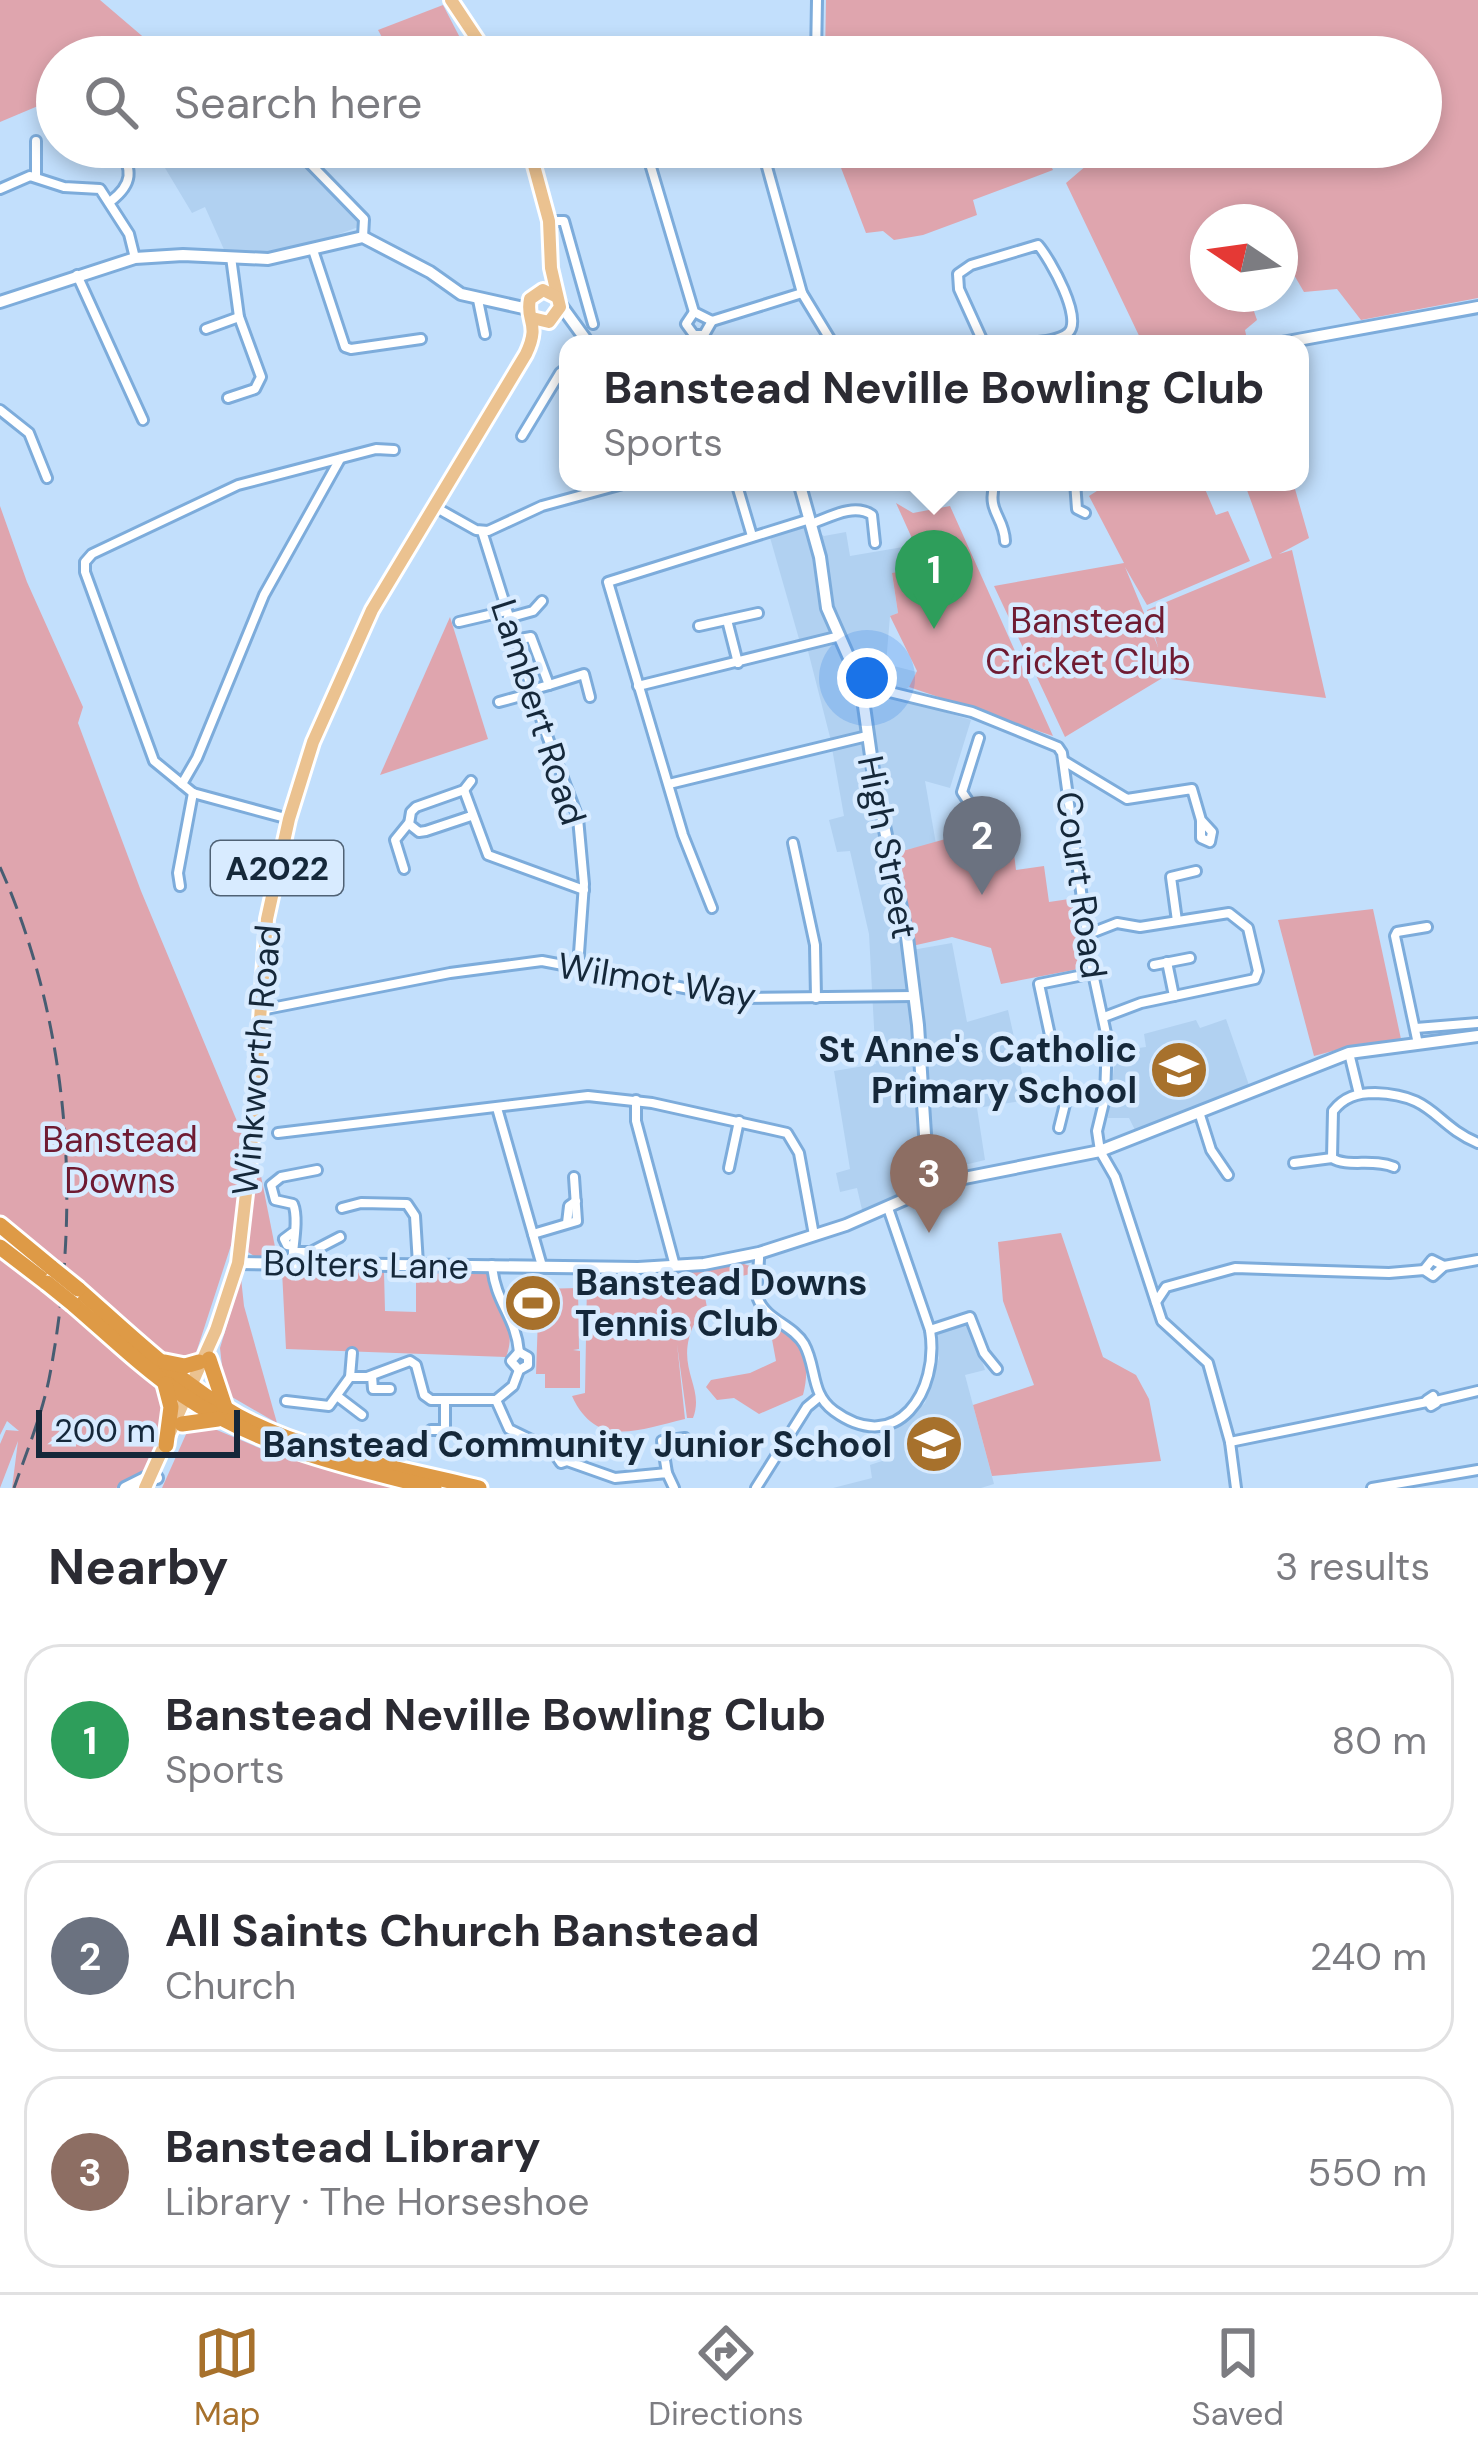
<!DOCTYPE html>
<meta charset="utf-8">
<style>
body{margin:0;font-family:"DM Sans",sans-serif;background:#f7f7f7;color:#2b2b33}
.compass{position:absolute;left:1190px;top:204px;width:108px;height:108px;border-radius:50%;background:#fff;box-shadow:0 6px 18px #0003;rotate:283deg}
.scale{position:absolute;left:36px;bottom:30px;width:204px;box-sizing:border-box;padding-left:12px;border:6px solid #15283a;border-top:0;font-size:33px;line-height:42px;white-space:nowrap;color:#15283a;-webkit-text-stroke:9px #d8ebff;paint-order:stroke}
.you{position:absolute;left:867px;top:678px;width:42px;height:42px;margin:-30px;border:9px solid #fff;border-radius:50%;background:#1a73e8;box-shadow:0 0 0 18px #1a73e833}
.badge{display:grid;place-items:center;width:78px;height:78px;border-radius:50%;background:#a7712c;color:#fff;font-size:39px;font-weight:700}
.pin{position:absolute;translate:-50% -99px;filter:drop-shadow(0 3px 6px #0008)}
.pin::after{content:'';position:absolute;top:63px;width:42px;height:36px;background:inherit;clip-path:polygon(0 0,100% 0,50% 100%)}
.popup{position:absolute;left:559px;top:335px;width:750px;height:156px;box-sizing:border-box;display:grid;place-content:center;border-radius:24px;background:#fff;filter:drop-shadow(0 3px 9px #0005);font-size:39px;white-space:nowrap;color:#7c7c81}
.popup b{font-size:45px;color:#2b2b33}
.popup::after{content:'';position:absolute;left:50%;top:100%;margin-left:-24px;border:24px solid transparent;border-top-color:#fff}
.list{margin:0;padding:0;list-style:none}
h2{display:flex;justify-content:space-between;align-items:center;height:156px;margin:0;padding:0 48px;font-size:51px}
h2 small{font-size:39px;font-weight:400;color:#7c7c81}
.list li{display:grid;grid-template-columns:78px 1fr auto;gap:36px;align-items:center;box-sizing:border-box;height:192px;margin:0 24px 24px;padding:0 24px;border:3px solid #e1e1e2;border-radius:36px}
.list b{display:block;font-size:45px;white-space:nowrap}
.list p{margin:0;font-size:39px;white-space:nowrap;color:#7c7c81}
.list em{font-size:39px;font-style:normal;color:#7c7c81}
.icon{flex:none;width:66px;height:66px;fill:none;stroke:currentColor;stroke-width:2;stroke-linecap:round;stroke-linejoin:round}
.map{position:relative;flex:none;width:1478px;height:1488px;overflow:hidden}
.search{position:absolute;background:#fff;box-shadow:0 6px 18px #0003;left:36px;right:36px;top:36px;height:132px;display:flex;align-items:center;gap:30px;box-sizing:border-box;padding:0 42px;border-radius:66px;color:#7c7c81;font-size:45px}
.sheet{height:804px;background:#fff}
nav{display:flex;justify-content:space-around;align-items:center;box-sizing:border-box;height:168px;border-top:3px solid #e1e1e2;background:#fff;font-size:33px;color:#7c7c81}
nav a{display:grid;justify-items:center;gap:6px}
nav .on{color:#a7712c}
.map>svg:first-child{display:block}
.built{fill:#b1d1f1}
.green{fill:#dfa5ae}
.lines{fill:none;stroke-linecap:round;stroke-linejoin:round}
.street-casing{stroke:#7dacdb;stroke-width:14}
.secondary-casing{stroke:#7dacdb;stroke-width:16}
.primary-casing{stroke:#fff;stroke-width:18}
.highway-casing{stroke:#fff;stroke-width:21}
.street{stroke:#fff;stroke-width:8}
.secondary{stroke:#fff;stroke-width:10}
.primary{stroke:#ebc290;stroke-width:12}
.highway{stroke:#de9a46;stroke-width:15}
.rail{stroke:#475d72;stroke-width:3;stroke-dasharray:18 9;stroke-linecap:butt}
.highway-bridge-casing{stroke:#fff;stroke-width:21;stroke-linecap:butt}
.highway-bridge{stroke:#de9a46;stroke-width:15}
.labels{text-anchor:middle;stroke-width:9;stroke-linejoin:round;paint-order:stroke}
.shield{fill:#d8ebff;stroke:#506275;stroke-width:3}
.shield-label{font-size:33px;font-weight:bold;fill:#15283a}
.park-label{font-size:36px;fill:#6f1b32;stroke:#d8ebff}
.street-label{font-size:36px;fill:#15283a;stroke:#d8ebff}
.poi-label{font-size:36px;font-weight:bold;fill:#15283a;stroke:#d8ebff;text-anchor:end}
</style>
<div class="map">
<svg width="1478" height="1488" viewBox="0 0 1478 1488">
<rect width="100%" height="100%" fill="#c2dffc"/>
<g class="built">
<path d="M166 147H287L364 225 281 255 226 254 205 207 192 213 159 158Z"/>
<path d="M804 524 824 536 846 532 850 556 915 545V570L892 574 898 613 890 616 886 664 917 672 909 687 895 697 971 720 950 788 925 781 936 844 899 851 912 950 952 943 967 1022 1008 1010 1028 1100 977 1108 985 1160 960 1166 938 1160 922 1163 908 1195 863 1214 857 1188 840 1192 836 1173 850 1169 834 1071 876 1064 869 934 850 851 837 852 829 820 844 816 830 737 808 651 799 639 769 534Z"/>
<path d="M1226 1019 1250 1088 1135 1130 1129 1118H1108L1116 1051 1146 1047 1144 1034 1196 1020 1200 1028Z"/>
<path d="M969 1322 985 1370 965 1375 994 1484 981 1488H833L872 1478 870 1465 888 1459 882 1429 906 1421 925 1403 939 1358 937 1331Z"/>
</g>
<g class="green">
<path d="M0 0H100L162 53 153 57H57V98L0 122Z"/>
<path d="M826 0H1478V298L1361 320 1337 289 1304 292 1287 263 1280 266V222H1208V294H1248L1257 320 1245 330 1248 344H1143L1066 183 1108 147H1421V57H881L877 42 854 47 855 57H825Z"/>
<path d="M443 5 470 57H393L378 30Z"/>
<path d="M833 147H1105L1080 167 1064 150 1049 162 1053 170 973 200 977 215 923 235 894 240 883 231 866 233Z"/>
<path d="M1111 482H1202L1216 515 1228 511 1250 561 1147 605 1125 567 1158 647 1147 610 1272 558 1244 482H1293L1309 538 1279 554 1292 550 1326 698 1171 679 1169 674 1065 737 994 586 1124 563 1089 496Z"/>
<path d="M896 503 913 513 950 506 1053 736 909 687 917 671 890 616 898 613 892 573 915 569V545Z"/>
<path d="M0 506 27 582 83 707 78 723 141 891 244 1138 235 1233 196 1353 178 1359C166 1400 166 1475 116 1488 93 1488 38 1488 12 1488L18 1441 0 1488V1444L6 1430 19 1431 7 1421 0 1435Z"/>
<path d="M450 617 488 739 380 775Z"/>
<path d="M1010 821 1016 870 1044 866 1049 902 1076 898 1089 967 1001 984 991 948 952 937 912 946 899 852Z"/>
<path d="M1373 909 1401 1039 1359 1044 1314 1056 1278 920Z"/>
<path d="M256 1163 259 1166 277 1257 254 1256 245 1250Z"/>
<path d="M1061 1233 1103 1357 1136 1375 1149 1399 1161 1461 992 1476 973 1405 1034 1385 1003 1301 998 1242Z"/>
<path d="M741 1263 750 1266V1274L703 1286 708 1313 697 1318C671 1367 706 1384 693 1418H687L677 1344 685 1419C638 1430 596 1449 572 1396L585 1393 587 1283 668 1280V1274Z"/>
<path d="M282 1271 384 1272 385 1311 416 1312V1271L487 1273C490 1308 520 1321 506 1357L286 1349Z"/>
<path d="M241 1278 244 1306 277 1423 225 1393 220 1348Z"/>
<path d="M578 1288 579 1349 573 1350 580 1351V1388H545V1374H536L539 1289Z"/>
<path d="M779 1327C807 1337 810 1369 803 1395L759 1414 734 1398 717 1400 706 1387 711 1380 750 1373 776 1361 771 1334Z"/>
<path d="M205 1425 264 1450 405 1488H162L187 1432 193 1426Z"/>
</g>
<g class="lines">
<defs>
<g id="street">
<path d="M816 57 817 0"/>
<path d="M294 147 364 219 363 237"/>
<path d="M645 147 694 312 712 321 802 293"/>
<path d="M779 147 767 167 802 293 833 344"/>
<path d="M36 176V141"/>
<path d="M0 189 30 176 64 187 100 189 129 234 135 258"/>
<path d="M111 201C133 184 133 170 119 147"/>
<path d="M549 221H564L593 324"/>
<path d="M313 250 345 347 351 349 421 339"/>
<path d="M77 275 143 420"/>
<path d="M478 300 485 334"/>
<path d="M694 312 686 324 694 335H704L712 321"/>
<path d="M206 329 239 317"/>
<path d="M984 344 959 289 958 274 971 265 1038 245C1050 259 1084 319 1068 333 1057 342 1034 342 1020 344"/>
<path d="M228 398 255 389 261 377 239 317 231 257"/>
<path d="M0 410 29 433 47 478"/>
<path d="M522 436 560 373 568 367"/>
<path d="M736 482 752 536"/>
<path d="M995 482C986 512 1004 516 1005 541"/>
<path d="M1075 482 1077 509 1085 513"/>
<path d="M435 507 476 530 488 531 542 506 630 482"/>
<path d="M811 524C830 517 854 503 872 515L875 543"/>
<path d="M482 531 543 725 578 818 584 884 578 967"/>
<path d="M508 618 533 611 542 601"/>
<path d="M727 620 738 663"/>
<path d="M459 622 506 611"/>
<path d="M699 626 758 613"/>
<path d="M515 640 531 637 549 685 531 690"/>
<path d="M549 685 584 674 590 697"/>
<path d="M861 685 972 712 1058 747 1062 753 1091 964 1107 1038 1105 1098 1097 1131 1100 1151 1115 1177 1162 1321 1208 1363 1230 1442 1236 1488"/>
<path d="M638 686 840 636"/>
<path d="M499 702 532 693"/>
<path d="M979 738 962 792 976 813 996 812"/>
<path d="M1064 761 1127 799 1192 789 1201 820V838L1210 842 1212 832 1201 820"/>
<path d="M471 781 464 790 416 807 411 812 409 824 419 832 426 831 471 816"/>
<path d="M182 784 197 758 264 595 340 459"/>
<path d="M669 784 867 736"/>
<path d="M464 790 488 855 584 890"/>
<path d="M289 819 193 793 154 761 85 572V562L92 554 238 485 376 449 394 450"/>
<path d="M793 843 815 945 816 998"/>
<path d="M404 869 395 840 408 824"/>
<path d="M180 886 178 873 193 793"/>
<path d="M712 908 683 835 608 582 810 519"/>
<path d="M1177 921 1171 877 1196 871"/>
<path d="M1086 935 1117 923 1140 927 1229 913 1248 928 1258 971 1255 979 1141 1003 1104 1017"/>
<path d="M1167 962 1174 996"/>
<path d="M1154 965 1190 958"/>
<path d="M261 1010 450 973 542 961 737 998 914 996"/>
<path d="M1416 1028 1478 1023"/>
<path d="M1418 1044 1395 936 1397 932 1427 927"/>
<path d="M1349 1053 1359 1094"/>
<path d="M1054 1054 1039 984 1093 973"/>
<path d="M636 1100V1121L675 1266"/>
<path d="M497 1108 542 1266"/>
<path d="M1199 1112 1211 1150 1228 1175"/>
<path d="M1059 1128 1066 1100 1073 1093 1105 1098"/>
<path d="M278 1133 588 1096 652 1103 787 1133 799 1153 814 1235"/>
<path d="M1332 1158 1333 1111C1344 1097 1357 1093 1375 1093 1435 1095 1433 1124 1478 1143"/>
<path d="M1294 1163 1332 1158C1347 1168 1373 1158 1394 1167"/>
<path d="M729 1168 739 1121"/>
<path d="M342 1208 361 1203 407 1204 415 1216 418 1264"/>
<path d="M567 1223 569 1206 576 1201"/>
<path d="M292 1233 284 1239 287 1245 293 1246"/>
<path d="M533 1234 577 1221 574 1177"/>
<path d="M293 1252H311L340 1237"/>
<path d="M759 1253C760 1267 754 1287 758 1299 766 1320 793 1325 804 1344 817 1367 810 1394 834 1411 897 1457 940 1391 930 1330L888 1208"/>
<path d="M292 1263C293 1246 299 1218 293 1204L275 1200 271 1185 281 1177 317 1170"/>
<path d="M492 1265C495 1303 516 1316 519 1352"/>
<path d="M1424 1270 1432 1260 1444 1266"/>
<path d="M1156 1302 1166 1287 1235 1268 1389 1273 1424 1270 1433 1276 1444 1266 1478 1260"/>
<path d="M930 1330 970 1317 984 1353 997 1369"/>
<path d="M519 1370 511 1361 519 1352"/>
<path d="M372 1376 373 1389H390"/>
<path d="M350 1377 352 1353"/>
<path d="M337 1396 362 1415"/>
<path d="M1433 1396 1436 1403 1431 1406 1427 1400Z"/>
<path d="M496 1400 509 1429 552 1450 561 1463 567 1461 615 1478 667 1473 674 1488"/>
<path d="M286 1401 329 1406 350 1377H367L410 1361 416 1365 424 1395 431 1400H496L513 1386 519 1370 528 1365V1357L519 1352"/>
<path d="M1436 1401 1478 1391"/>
<path d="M431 1430H445V1401"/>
<path d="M1230 1442 1427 1402"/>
<path d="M667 1473 662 1441 685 1438"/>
<path d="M756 1488 807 1407 819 1397"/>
<path d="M1372 1488 1478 1470"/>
</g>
<g id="secondary">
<path d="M0 302 135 258 183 255 268 259 363 237 430 272 461 294 528 309"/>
<path d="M560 304 589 344"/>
<path d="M1276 344 1478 307"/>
<path d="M799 482 820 557 827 608 861 685 874 777 907 937 918 1025 926 1150V1166L914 1197"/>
<path d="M926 1150 937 1164 961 1176"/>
<path d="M238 1263 638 1268 704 1264 759 1253 846 1225 944 1182 1100 1151 1349 1053 1478 1036"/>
<path d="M125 1488 145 1478H157"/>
</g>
<g id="primary">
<path d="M451 0 489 57"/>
<path d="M529 147 549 221 551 268 560 307 549 322 532 318"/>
<path d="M145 1488 216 1330 238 1263 251 1150 267 919 289 819 313 742 372 610 526 354C541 322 525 322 530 299L543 290 557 297"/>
</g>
<g id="highway">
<path d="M0 1225 52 1268"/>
<path d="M0 1247 47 1283"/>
<path d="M78 1289C129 1334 179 1383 238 1416 311 1455 400 1468 479 1488"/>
<path d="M73 1304C108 1334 143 1368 181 1394 257 1446 345 1466 434 1488"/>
<path d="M209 1359 225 1407"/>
<path d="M165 1362 185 1366 199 1362"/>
<path d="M165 1384 171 1407 166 1445"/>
<path d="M182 1424 218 1419"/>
</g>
</defs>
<use href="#street" class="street-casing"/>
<use href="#secondary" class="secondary-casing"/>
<use href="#primary" class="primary-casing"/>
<use href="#highway" class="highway-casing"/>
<use href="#street" class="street"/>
<use href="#secondary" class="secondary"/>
<use href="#primary" class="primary"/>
<use href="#highway" class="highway"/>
<path class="rail" d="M0 867C70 1024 82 1204 50 1374 43 1412 27 1451 14 1488"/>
<defs>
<g id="highway-bridge">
<path d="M52 1268 78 1289"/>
<path d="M47 1283 73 1304"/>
</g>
</defs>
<use href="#highway-bridge" class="highway-bridge-casing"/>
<use href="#highway-bridge" class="highway-bridge"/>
</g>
<defs>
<symbol id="school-disc" viewBox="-11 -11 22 22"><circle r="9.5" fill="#a7712c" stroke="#d8ebff"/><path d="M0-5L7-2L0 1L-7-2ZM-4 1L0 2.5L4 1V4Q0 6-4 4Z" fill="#fff"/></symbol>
<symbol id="stadium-disc" viewBox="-11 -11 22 22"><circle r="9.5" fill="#a7712c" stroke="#d8ebff"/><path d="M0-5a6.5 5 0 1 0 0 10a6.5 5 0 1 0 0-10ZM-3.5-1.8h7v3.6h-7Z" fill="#fff"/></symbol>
</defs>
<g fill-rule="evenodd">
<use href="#school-disc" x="1146" y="1037" width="66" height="66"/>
<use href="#stadium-disc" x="500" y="1270" width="66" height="66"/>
<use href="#school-disc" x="901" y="1411" width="66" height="66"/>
</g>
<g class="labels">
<rect class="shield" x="211" y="841" width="132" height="54" rx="9"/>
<g class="shield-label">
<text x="277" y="880">A2022</text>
</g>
<g class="park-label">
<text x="1088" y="633">Banstead<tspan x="1088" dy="41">Cricket Club</tspan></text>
<text x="120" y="1152">Banstead<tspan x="120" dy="41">Downs</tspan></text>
</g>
<g class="street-label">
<text transform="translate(539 712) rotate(72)" y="13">Lambert Road</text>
<text transform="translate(888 847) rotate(79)" y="13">High Street</text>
<text transform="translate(1082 885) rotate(82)" y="13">Court Road</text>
<text transform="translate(657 980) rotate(9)" y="13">Wilmot Way</text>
<text transform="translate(256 1060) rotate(-85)" y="13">Winkworth Road</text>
<text transform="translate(366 1264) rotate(1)" y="13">Bolters Lane</text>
</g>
<g class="poi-label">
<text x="1137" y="1062">St Anne's Catholic<tspan x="1137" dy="41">Primary School</tspan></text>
<text x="575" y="1295" text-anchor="start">Banstead Downs<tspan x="575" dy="41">Tennis Club</tspan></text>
<text x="892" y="1457">Banstead Community Junior School</text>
</g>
</g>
</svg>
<svg class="compass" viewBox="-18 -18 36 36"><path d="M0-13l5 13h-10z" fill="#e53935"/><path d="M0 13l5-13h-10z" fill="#7c7c81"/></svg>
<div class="scale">200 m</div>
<div class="you"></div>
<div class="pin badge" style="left:934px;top:629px;background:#2e9e5b">1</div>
<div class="popup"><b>Banstead Neville Bowling Club</b>Sports</div>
<div class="pin badge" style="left:982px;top:895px;background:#6b7280">2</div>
<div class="pin badge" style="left:929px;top:1233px;background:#8d6e63">3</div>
<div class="search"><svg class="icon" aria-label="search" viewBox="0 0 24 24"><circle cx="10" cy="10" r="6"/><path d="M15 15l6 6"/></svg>Search here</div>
</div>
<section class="sheet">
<h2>Nearby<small>3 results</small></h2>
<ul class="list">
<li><span class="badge" style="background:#2e9e5b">1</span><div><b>Banstead Neville Bowling Club</b><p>Sports</p></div><em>80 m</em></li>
<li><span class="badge" style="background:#6b7280">2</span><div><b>All Saints Church Banstead</b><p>Church</p></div><em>240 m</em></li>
<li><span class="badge" style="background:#8d6e63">3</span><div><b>Banstead Library</b><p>Library · The Horseshoe</p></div><em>550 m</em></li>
</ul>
</section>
<nav>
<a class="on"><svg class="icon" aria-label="map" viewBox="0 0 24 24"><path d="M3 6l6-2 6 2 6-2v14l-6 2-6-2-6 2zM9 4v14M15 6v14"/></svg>Map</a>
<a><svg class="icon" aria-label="directions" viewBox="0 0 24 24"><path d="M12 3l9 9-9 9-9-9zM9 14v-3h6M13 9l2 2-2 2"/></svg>Directions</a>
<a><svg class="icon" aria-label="saved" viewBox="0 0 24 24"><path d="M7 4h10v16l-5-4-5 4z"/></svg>Saved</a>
</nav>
